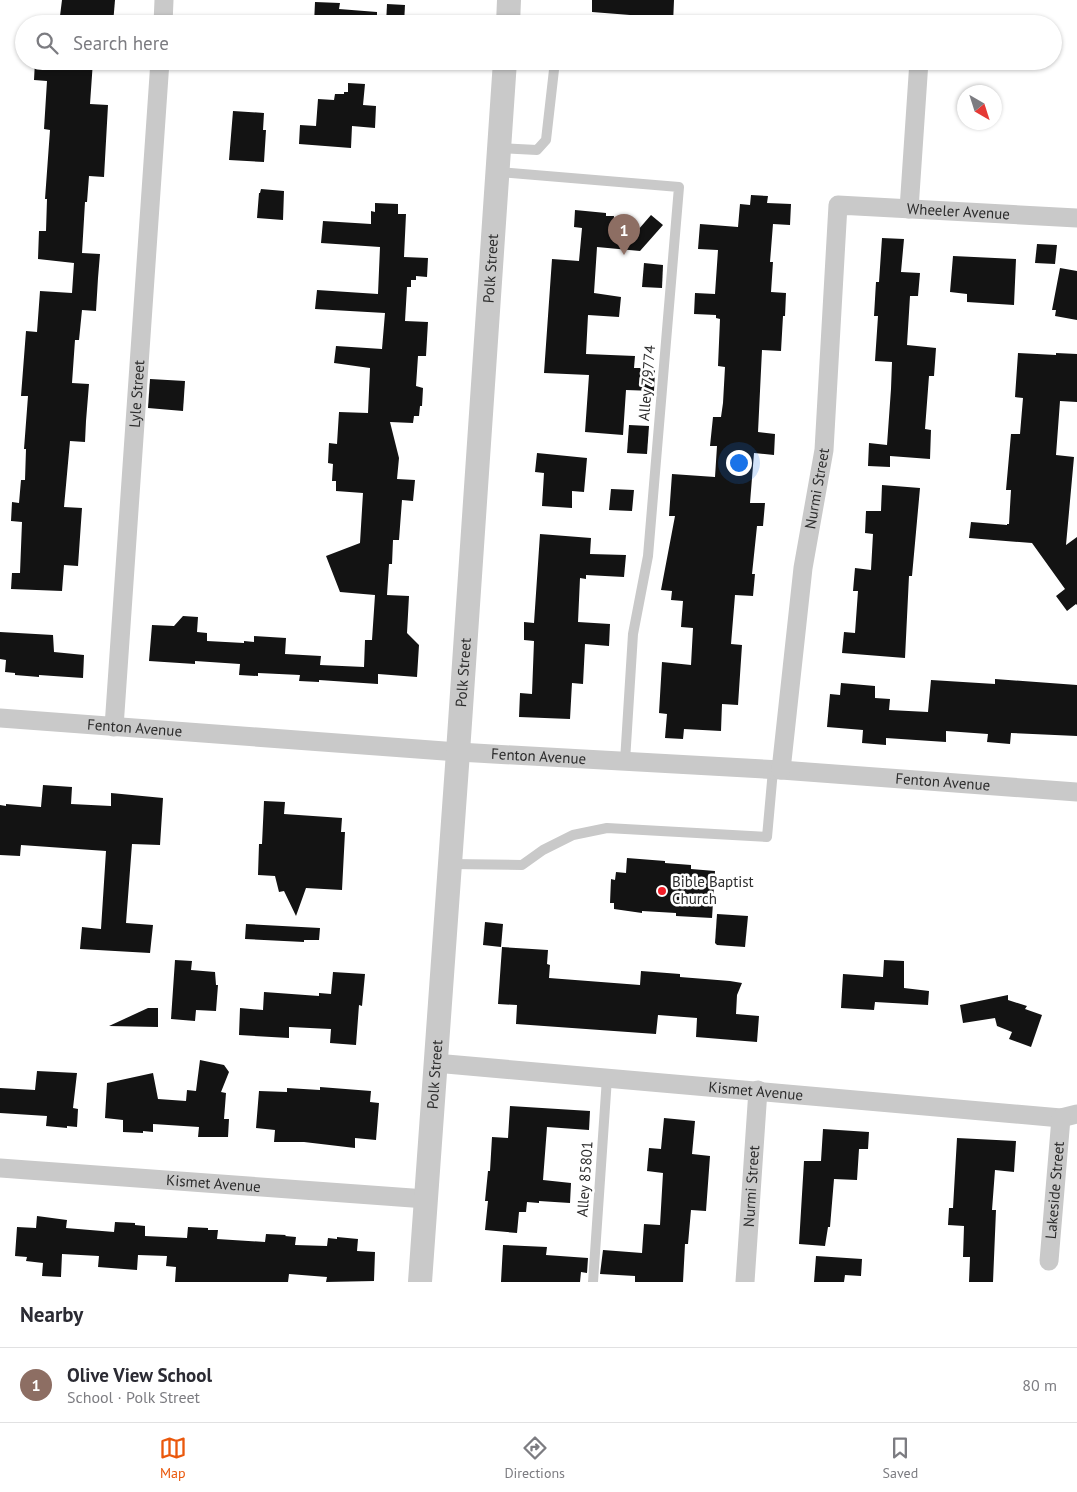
<!DOCTYPE html>
<meta charset="utf-8">
<style>
body{margin:0;font-family:"PT Sans",sans-serif;background:#f2f2f3;color:#2b2b33}
.compass{position:absolute;left:957px;top:85px;width:45px;height:45px;border-radius:50%;background:#fff;box-shadow:0 1px 4px #0004;rotate:141deg}
.you{position:absolute;left:738px;top:462px;width:18px;height:18px;margin:-12px;border:4px solid #fff;border-radius:50%;background:#1a73e8;box-shadow:0 0 0 8px #1a73e833}
.badge{display:grid;place-items:center;width:32px;height:32px;border-radius:50%;background:#ea580c;color:#fff;font-size:16px;font-weight:700}
.pin{position:absolute;translate:-50% -41px;filter:drop-shadow(0 1px 2px #0008)}
.pin::after{content:'';position:absolute;top:26px;width:18px;height:15px;background:inherit;clip-path:polygon(0 0,100% 0,50% 100%)}
.list{margin:0;padding:0;list-style:none}
h2{display:flex;justify-content:space-between;align-items:center;height:65px;margin:0;padding:0 20px;font-size:21px}
h2 small{font-size:16px;font-weight:400;color:#7c7c81}
.list li{display:grid;grid-template-columns:32px 1fr auto;gap:15px;align-items:center;box-sizing:border-box;height:75px;padding:0 20px;border-top:1px solid #e1e1e2}
.list b{display:block;font-size:19px;white-space:nowrap}
.list p{margin:0;font-size:16px;white-space:nowrap;color:#7c7c81}
.list em{font-size:16px;font-style:normal;color:#7c7c81}
.icon{flex:none;width:28px;height:28px;fill:none;stroke:currentColor;stroke-width:2;stroke-linecap:round;stroke-linejoin:round}
.map{position:relative;flex:none;width:1077px;height:1282px;overflow:hidden}
.search{position:absolute;background:#fff;box-shadow:0 1px 4px #0004;left:15px;right:15px;top:15px;height:55px;display:flex;align-items:center;gap:12px;box-sizing:border-box;padding:0 18px;border-radius:28px;color:#7c7c81;font-size:19px}
.sheet{height:140px;background:#fff}
nav{display:flex;justify-content:space-around;align-items:center;box-sizing:border-box;height:70px;border-top:1px solid #e1e1e2;background:#fff;font-size:14px;color:#7c7c81}
nav a{display:grid;justify-items:center;gap:2px}
nav .on{color:#ea580c}
.map>svg:first-child{display:block}
.building{fill:#131313}
.lines{fill:none;stroke-linecap:round;stroke-linejoin:round}
.service{stroke:#c9c9c9;stroke-width:10}
.minor{stroke:#c9c9c9;stroke-width:19}
.tertiary{stroke:#c9c9c9;stroke-width:24}
.poi-dot{fill:#f21e28;stroke:#fff;stroke-width:2}
.labels{text-anchor:middle;stroke-width:5;stroke-linejoin:round;paint-order:stroke}
.street-label{font-size:15px;fill:#2c2c2c;stroke:#fff}
.poi-label{font-size:15px;fill:#2c2c2c;stroke:#fff;text-anchor:start}
</style>
<div class="map">
<svg width="1077" height="1282" viewBox="0 0 1077 1282">
<rect width="100%" height="100%" fill="#fff"/>
<g class="building">
<path d="M62 0H115L113 24H59Z"/>
<path d="M592 0H674L673 24H629L630 15 592 12Z"/>
<path d="M315 2 340 3 339 9 377 12V24H314Z"/>
<path d="M387 4 405 5 404 24H386Z"/>
<path d="M35 61H93L90 104 108 105 104 177 89 176 87 202H85L82 253 100 254 98 278 96 311 82 310 79 340H75L72 383 89 384 86 421 85 442 70 441 64 507 82 508 78 566 64 565 62 591 11 589 12 573H20L22 522 11 521 12 502 19 503 21 480H25L26 449H24L28 396H21L26 331 37 332 40 291 72 293 74 263 38 259 39 231H46L47 199H45L50 130 44 129 47 81 34 80Z"/>
<path d="M348 83 365 84 363 105 376 106 375 128 352 126 351 148 299 144 300 125 316 126 318 99 334 100 335 94H344V92H348Z"/>
<path d="M233 111 264 113 263 130H266L264 162 229 160Z"/>
<path d="M261 189 284 191 283 220 257 218 259 193H260Z"/>
<path d="M751 195 768 196 767 203 791 204 790 225 773 224 770 262H773L771 292 786 293 785 316H783L781 351 762 350 758 432 775 434 774 455 754 453 750 503H765L763 526H757L752 574H755L753 596 735 595 731 644 742 645 738 705 722 704 721 731 684 729 683 739 665 738 667 714 659 713 662 662 691 665 693 628 681 627 683 601 671 600 672 591 661 590 675 516H669L672 474 715 477 717 446H710L713 417H721L723 403 725 367 718 366 720 319 716 318V315L694 314 695 293 715 294 718 250 698 249 700 224 738 227 740 204 750 205Z"/>
<path d="M375 203 398 204V214H406L404 257 428 258 427 277 416 276V280H411V287H407L405 321 428 322 426 356H418L416 386 423 388 422 406H420L419 416H414L413 423 390 422 399 458 397 479 415 480 413 501 402 500 399 540H393L392 564H389L387 595 409 596 407 633 419 645 417 677 378 674V684L319 680V682L299 681 300 675 258 673V676L239 675 240 664 195 661V664L149 661 152 625 174 626 183 616 198 617 197 632 207 633V641L244 643V641L254 642V636L286 638 285 654 321 656 320 665 364 667 365 640H372L375 595 340 592 326 556 360 543 363 493 336 491V481H332L333 464 328 463 329 443 337 444 339 412 368 413 370 368 334 363 336 346 382 349 385 313 315 309 317 290 378 294 380 247 321 243 323 221 371 224V211L375 212Z"/>
<path d="M575 210 606 213V216H614L613 228 638 230 651 215 663 225 640 251 597 247 594 293 621 297 619 317 588 315 586 354 635 356 634 368H649V370H655L654 391 626 390 623 435 585 432 589 375 544 373 552 259 579 261 582 228 574 227Z"/>
<path d="M882 238 904 239 901 272 920 273 918 296H910L907 345 936 348 934 376H929L925 429 931 430 930 459 890 456V467L868 466 869 443 887 445 891 389 892 362 875 361 878 316H874L876 282H879Z"/>
<path d="M1037 244 1057 245 1055 264 1035 263Z"/>
<path d="M953 256 1016 259 1014 305 967 302V294L950 292Z"/>
<path d="M644 263 663 265 662 288 642 287Z"/>
<path d="M1060 268 1077 271V320L1055 316 1056 310H1052Z"/>
<path d="M1018 353 1056 355V353L1077 354V402L1060 401 1056 455 1074 457 1066 545 1077 537V605L1076 604 1067 611 1056 596 1065 589 1032 543 969 538 971 522 1007 525V524H1009L1011 490H1006L1011 434H1020L1023 398 1015 397Z"/>
<path d="M150 379 185 381 183 411 148 408Z"/>
<path d="M629 425 649 426 647 454 627 453Z"/>
<path d="M537 453 587 458 584 492 572 491V508L542 506 544 473 535 472Z"/>
<path d="M882 485 920 488 912 576H909L905 658 842 653 844 632 855 633 858 591H853L855 568 871 570 873 534 865 533 866 511H881Z"/>
<path d="M611 489 634 490 632 511 609 510Z"/>
<path d="M540 534 591 538 590 554 626 555 624 577 586 575V579L580 578 578 622 610 624 609 646 585 644 583 684 572 683 570 719 519 717 520 693 532 694 534 641 524 640V622L534 623Z"/>
<path d="M0 632 53 635 54 652 84 655 83 678 39 675V677L15 675V673L5 672 6 660 0 659Z"/>
<path d="M995 679 1077 685V736L1011 733 1010 744 987 742 988 734 946 731V742L886 738V745L862 743 863 730 827 727 830 694 840 695 841 683 875 686V698L890 699 889 710 928 712 931 680 995 684Z"/>
<path d="M43 785 72 787 71 804 111 806V793L163 798 160 845 132 844 126 923 153 925 150 953 80 949 82 927 101 929 106 851 21 845 20 856 0 855V805L6 806V804L41 807Z"/>
<path d="M264 801 285 802 284 814 342 818 341 832H345L342 890 306 888 296 916 284 891 279 892 275 876 258 875 259 844H262Z"/>
<path d="M627 858 665 861V863L691 865V869L715 871 712 918 676 916V913L642 911V913L614 909V903H610L611 879 615 880 616 872 626 873Z"/>
<path d="M717 914 748 916 745 947 717 945 715 943Z"/>
<path d="M485 922 503 924 501 947 483 945Z"/>
<path d="M246 924 320 928 319 940H304V942L245 939Z"/>
<path d="M502 947 548 950 547 964 550 965 549 978 640 985 641 971 680 974V977L730 981 742 983 737 995 736 1014 759 1016 757 1042 696 1037 697 1018 658 1015 656 1034 516 1024 517 1005 498 1004Z"/>
<path d="M175 960 192 961 191 970 215 972 216 985H218L216 1011 196 1010 195 1021 171 1019Z"/>
<path d="M884 960 904 961V988L929 991 928 1005 875 1002 874 1010 841 1008 843 974 883 977Z"/>
<path d="M333 972 365 974 362 1006 359 1005 356 1045 330 1043 331 1029 289 1027V1038L239 1035 240 1008 263 1010 264 992 319 996V993L331 994Z"/>
<path d="M1008 995V1000L1027 1006 1025 1009 1042 1015 1031 1047 1009 1039 1012 1032 997 1026 995 1018 963 1023 960 1005Z"/>
<path d="M148 1008H158V1027L109 1026Z"/>
<path d="M200 1060 224 1065 229 1072 221 1092 226 1093 224 1119H229L228 1137H198L199 1127 153 1124V1132L143 1131V1133L123 1132V1120L105 1118 107 1083 153 1073 158 1099 186 1101 187 1090 196 1091Z"/>
<path d="M37 1071 77 1073 73 1108 78 1109 77 1127 67 1126V1128L46 1126 47 1116 0 1113V1088L35 1090Z"/>
<path d="M320 1087 371 1091 370 1102 379 1103 376 1140 355 1138V1148L304 1142H274L275 1130 256 1128 259 1091 287 1092V1088L320 1090Z"/>
<path d="M510 1106 590 1111 589 1130 547 1127 543 1180 571 1183 570 1203 539 1201V1203L527 1202 526 1212H519L517 1233 485 1230 488 1201H485L488 1171H490L492 1137 508 1138Z"/>
<path d="M664 1118 695 1121 692 1154 710 1156 706 1211 691 1210 688 1244H685L683 1282H635V1276L600 1274 603 1250 642 1253 644 1224 660 1225 663 1173 647 1171 649 1148 661 1149Z"/>
<path d="M823 1129 869 1132 868 1149H859L857 1180 834 1179 830 1227H828L825 1246 799 1244 804 1161H821Z"/>
<path d="M957 1138 1016 1141 1014 1172 995 1170 992 1210H996L993 1282H969L970 1257H963L964 1226 948 1225 949 1208H953Z"/>
<path d="M37 1216 67 1220 66 1228 114 1232 115 1222 135 1223V1225L145 1226V1236L187 1238 188 1227 208 1228V1230H218L217 1239 265 1242 266 1234 286 1235 285 1236 296 1237 295 1245 327 1246 328 1238 337 1239V1237L358 1239 357 1251 375 1252 374 1281 326 1282 327 1277 289 1274 288 1282H175L176 1267 166 1266 167 1256 138 1255 137 1270 98 1267 99 1256 62 1254 61 1277 42 1276 43 1263 26 1261 27 1257 15 1256 17 1227 36 1228Z"/>
<path d="M503 1245 547 1247 546 1255 588 1258 587 1273 581 1272 580 1282H501Z"/>
<path d="M816 1256 862 1259 861 1276 845 1275 844 1282H814Z"/>
</g>
<g class="lines">
<g class="service">
<path d="M501 148 537 150 546 140 555 61"/>
<path d="M498 172 679 187 648 556 633 634 625 761"/>
<path d="M450 864 522 865 543 850 573 835 607 828 767 837 773 770"/>
<path d="M593 1282 607 1078"/>
</g>
<g class="minor">
<path d="M163 24 164 0"/>
<path d="M909 209 919 61"/>
<path id="s1" d="M0 718 458 752 781 770 1077 792"/>
<path id="s2" d="M114 727 160 61"/>
<path id="s3" d="M781 770 803 568 824 450 838 205 1077 218"/>
<path id="s4" d="M435 1063 1061 1118 1077 1114"/>
<path id="s5" d="M0 1168 426 1199"/>
<path id="s6" d="M1049 1261 1061 1118"/>
<path id="s7" d="M745 1282 758 1090"/>
</g>
<g class="tertiary">
<path d="M508 24 509 0"/>
<path id="s8" d="M420 1282 458 752 505 61"/>
</g>
</g>
<circle class="poi-dot" cx="662" cy="891" r="5"/>
<g class="labels">
<g class="street-label">
<text dy="5" stroke="none"><textPath href="#s3" startOffset="689">Wheeler Avenue</textPath></text>
<text dy="5" stroke="none"><textPath href="#s8" startOffset="1016">Polk Street</textPath></text>
<text transform="translate(647 383) rotate(-85)" y="5">Alley 79774</text>
<text dy="5" stroke="none"><textPath href="#s2" startOffset="334">Lyle Street</textPath></text>
<text dy="5" stroke="none"><textPath href="#s3" startOffset="284">Nurmi Street</textPath></text>
<text dy="5" stroke="none"><textPath href="#s8" startOffset="611">Polk Street</textPath></text>
<text dy="5" stroke="none"><textPath href="#s1" startOffset="135">Fenton Avenue</textPath></text>
<text dy="5" stroke="none"><textPath href="#s1" startOffset="540">Fenton Avenue</textPath></text>
<text dy="5" stroke="none"><textPath href="#s1" startOffset="945">Fenton Avenue</textPath></text>
<text dy="5" stroke="none"><textPath href="#s8" startOffset="208">Polk Street</textPath></text>
<text dy="5" stroke="none"><textPath href="#s4" startOffset="322">Kismet Avenue</textPath></text>
<text transform="translate(585 1179) rotate(-86)" y="5">Alley 85801</text>
<text dy="5" stroke="none"><textPath href="#s5" startOffset="214">Kismet Avenue</textPath></text>
<text dy="5" stroke="none"><textPath href="#s7" startOffset="96">Nurmi Street</textPath></text>
<text dy="5" stroke="none"><textPath href="#s6" startOffset="71">Lakeside Street</textPath></text>
</g>
<g class="poi-label">
<text x="672" y="887">Bible Baptist<tspan x="672" dy="17">Church</tspan></text>
</g>
</g>
</svg>
<svg class="compass" viewBox="-18 -18 36 36"><path d="M0-13l5 13h-10z" fill="#e53935"/><path d="M0 13l5-13h-10z" fill="#7c7c81"/></svg>
<div class="you"></div>
<div class="pin badge" style="left:624px;top:255px;background:#8d6e63">1</div>
<div class="search"><svg class="icon" aria-label="search" viewBox="0 0 24 24"><circle cx="10" cy="10" r="6"/><path d="M15 15l6 6"/></svg>Search here</div>
</div>
<section class="sheet">
<h2>Nearby<small></small></h2>
<ul class="list">
<li><span class="badge" style="background:#8d6e63">1</span><div><b>Olive View School</b><p>School · Polk Street</p></div><em>80 m</em></li>
</ul>
</section>
<nav>
<a class="on"><svg class="icon" aria-label="map" viewBox="0 0 24 24"><path d="M3 6l6-2 6 2 6-2v14l-6 2-6-2-6 2zM9 4v14M15 6v14"/></svg>Map</a>
<a><svg class="icon" aria-label="directions" viewBox="0 0 24 24"><path d="M12 3l9 9-9 9-9-9zM9 14v-3h6M13 9l2 2-2 2"/></svg>Directions</a>
<a><svg class="icon" aria-label="saved" viewBox="0 0 24 24"><path d="M7 4h10v16l-5-4-5 4z"/></svg>Saved</a>
</nav>
